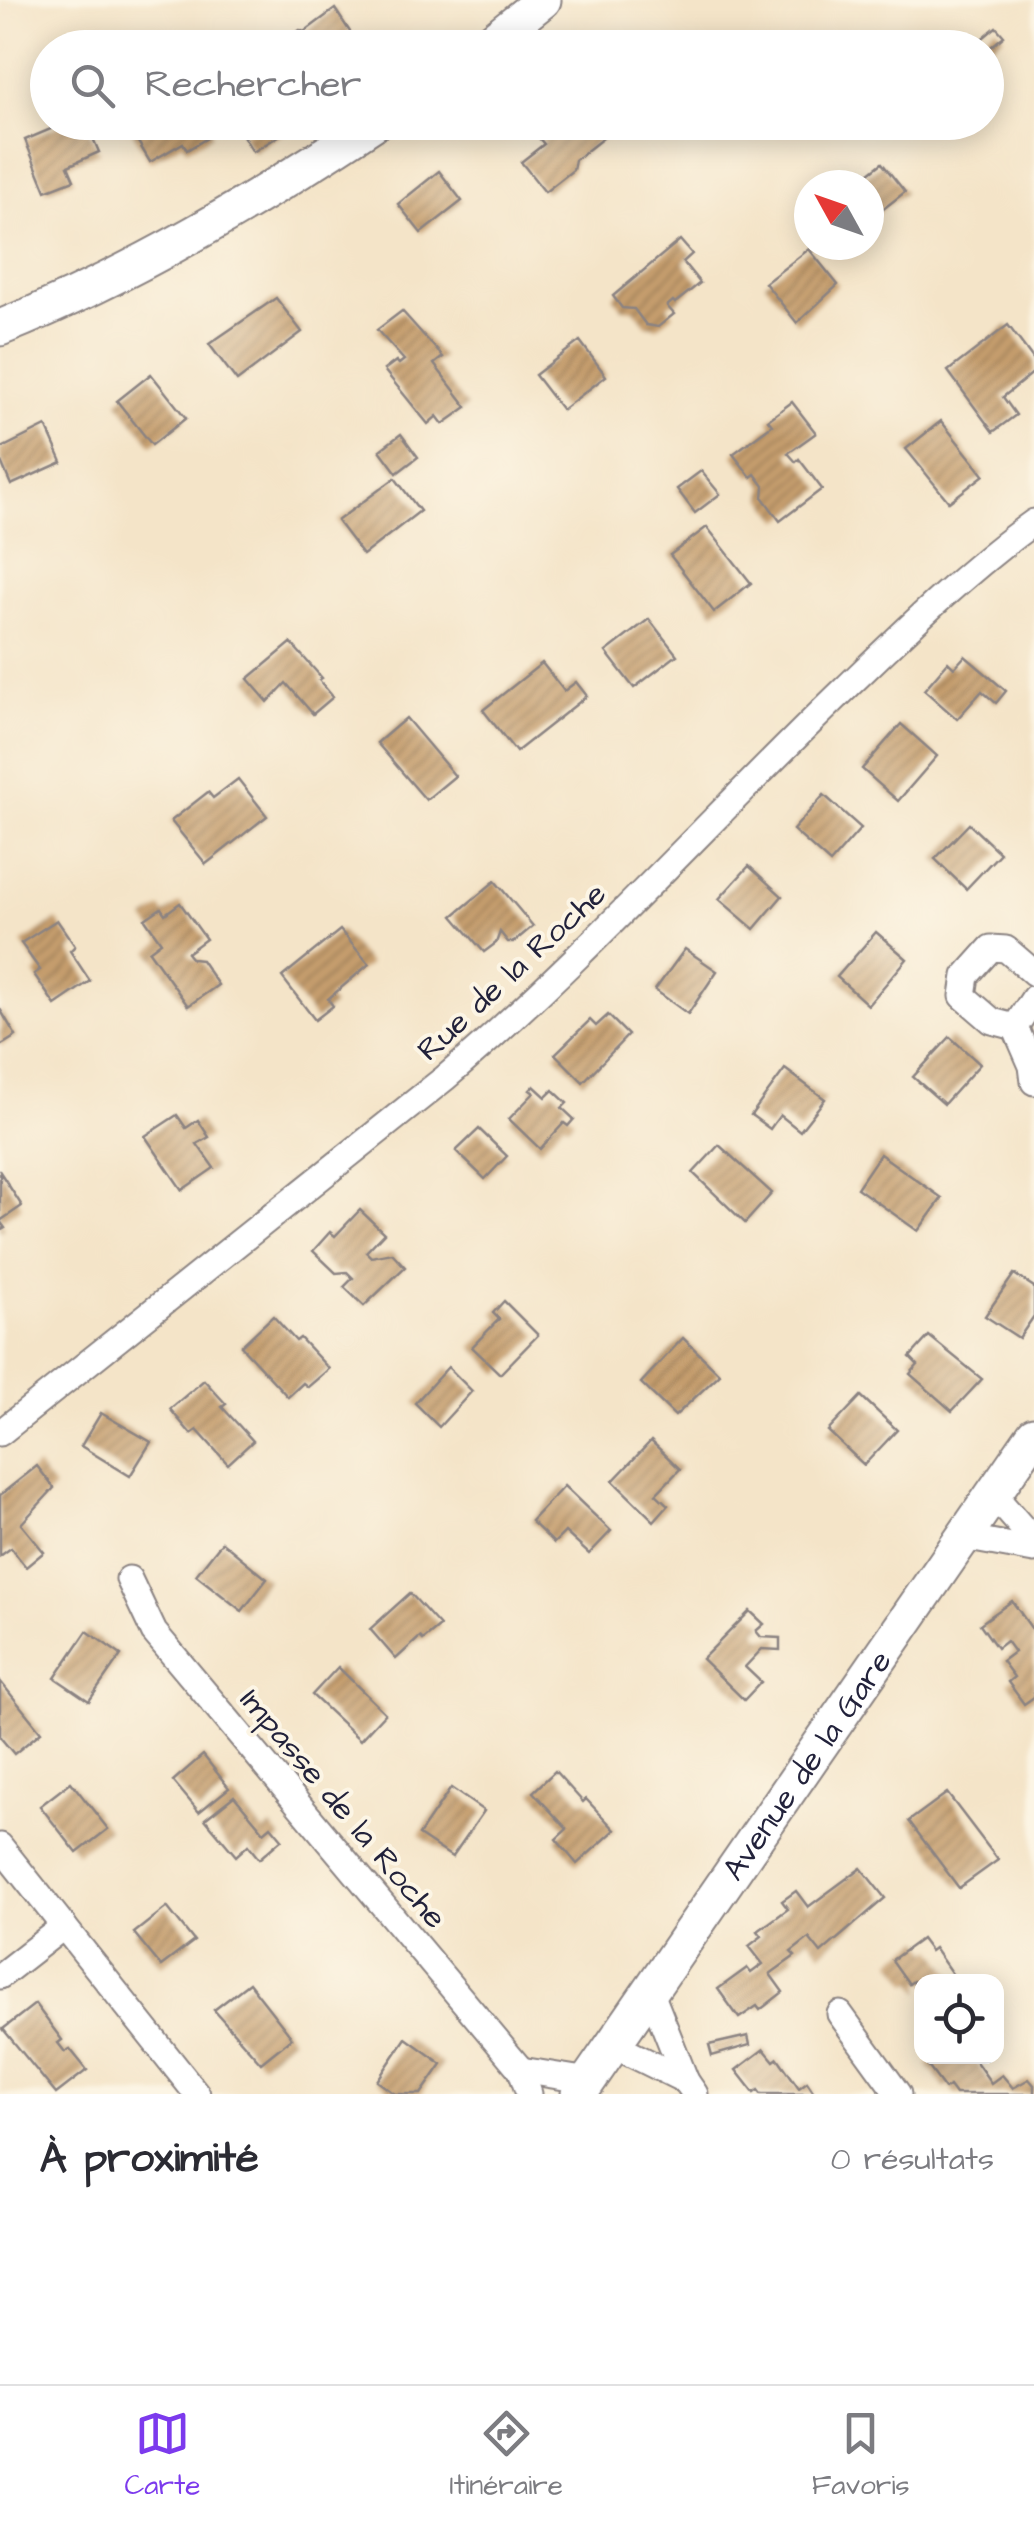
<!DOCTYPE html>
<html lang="fr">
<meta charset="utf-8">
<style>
body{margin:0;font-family:"Architects Daughter",sans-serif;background:#f7f7f7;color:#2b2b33}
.controls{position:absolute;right:30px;bottom:30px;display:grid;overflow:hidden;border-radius:20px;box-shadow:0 5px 25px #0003}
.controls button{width:90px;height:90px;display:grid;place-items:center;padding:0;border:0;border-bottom:2px solid #e1e1e2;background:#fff;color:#2b2b33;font:50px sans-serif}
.compass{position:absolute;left:794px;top:170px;width:90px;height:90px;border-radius:50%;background:#fff;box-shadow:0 5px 25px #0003;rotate:310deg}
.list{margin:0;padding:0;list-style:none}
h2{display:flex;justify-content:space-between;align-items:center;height:130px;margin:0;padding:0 40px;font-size:42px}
h2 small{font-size:32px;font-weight:400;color:#7c7c81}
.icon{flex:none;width:55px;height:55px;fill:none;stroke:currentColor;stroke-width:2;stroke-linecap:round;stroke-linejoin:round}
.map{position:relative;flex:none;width:1034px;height:2094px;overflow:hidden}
.search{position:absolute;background:#fff;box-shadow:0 5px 25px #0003;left:30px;right:30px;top:30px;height:110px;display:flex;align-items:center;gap:25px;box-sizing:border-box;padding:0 35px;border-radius:55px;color:#7c7c81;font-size:38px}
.sheet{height:290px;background:#fff}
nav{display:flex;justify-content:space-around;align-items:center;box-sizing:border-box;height:140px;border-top:2px solid #e1e1e2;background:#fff;font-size:28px;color:#7c7c81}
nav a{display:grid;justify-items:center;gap:5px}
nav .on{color:#7c3aed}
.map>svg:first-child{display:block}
.building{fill:url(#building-hatch)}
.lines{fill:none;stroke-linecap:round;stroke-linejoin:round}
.street-casing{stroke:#8b8382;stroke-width:29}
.secondary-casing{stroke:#8b8382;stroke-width:39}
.street{stroke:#fff;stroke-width:25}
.secondary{stroke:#fff;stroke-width:35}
.labels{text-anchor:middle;stroke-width:8;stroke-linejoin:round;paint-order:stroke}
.street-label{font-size:32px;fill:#22223b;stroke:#fcf5e5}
</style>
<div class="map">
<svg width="1034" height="2094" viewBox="0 0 1034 2094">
<defs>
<pattern id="building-hatch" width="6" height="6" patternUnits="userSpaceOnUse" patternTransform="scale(2.5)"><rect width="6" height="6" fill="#c59d6d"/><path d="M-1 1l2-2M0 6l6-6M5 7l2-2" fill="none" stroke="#a0805b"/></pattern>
</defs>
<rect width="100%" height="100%" fill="#fcf5e5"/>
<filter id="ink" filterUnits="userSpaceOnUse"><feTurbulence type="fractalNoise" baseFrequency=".01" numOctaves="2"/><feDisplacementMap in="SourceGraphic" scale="20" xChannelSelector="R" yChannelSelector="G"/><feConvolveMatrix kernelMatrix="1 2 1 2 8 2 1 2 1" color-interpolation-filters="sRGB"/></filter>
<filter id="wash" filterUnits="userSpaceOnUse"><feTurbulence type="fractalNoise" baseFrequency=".0048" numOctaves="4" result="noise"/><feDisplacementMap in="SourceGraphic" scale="40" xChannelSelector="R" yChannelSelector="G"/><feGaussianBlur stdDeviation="2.25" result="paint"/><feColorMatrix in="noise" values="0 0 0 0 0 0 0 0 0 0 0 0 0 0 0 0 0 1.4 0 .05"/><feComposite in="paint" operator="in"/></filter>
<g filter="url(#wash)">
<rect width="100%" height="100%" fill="#f4e4c8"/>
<g id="blocks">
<g class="building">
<path d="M335 9 356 41 347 48H288L284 41 300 30 304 32Z"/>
<path d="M996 27 1004 36 986 51 978 42Z"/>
<path d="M67 122H86L99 152 68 166 74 180 46 191 25 140Z"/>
<path d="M144 122H205L212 135 187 150 183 143 150 162 131 130Z"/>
<path d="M263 122H301L253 152 242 134Z"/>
<path d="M542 122H591L603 138 575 160 573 170 545 192 521 162 544 144 538 137 547 129Z"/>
<path d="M882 163 905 192 869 220V185H832L847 174 855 184Z"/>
<path d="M439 171 462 201 421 233 398 204Z"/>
<path d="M680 240 692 254 683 262 700 283 675 303 673 301 667 306 674 314 658 327 646 325 634 309 622 308 613 296Z"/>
<path d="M809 249 838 285 797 323 765 283Z"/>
<path d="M276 298 302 332 237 381 209 344Z"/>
<path d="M402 311 443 357 434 364 467 407 443 424 437 416 428 424 384 370 396 361 399 364 404 360 377 330Z"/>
<path d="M1008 325 1034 360V372L1003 397 1016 415 993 432 948 371Z"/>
<path d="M580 341 606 376 562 410 535 375Z"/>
<path d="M151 374 186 418 152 445 117 401Z"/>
<path d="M792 402 816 433 788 453 796 462 799 459 822 489 780 521 763 498 764 486 755 474 751 477 733 454 772 425 768 420Z"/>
<path d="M941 421 984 475 949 502 906 449Z"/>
<path d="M46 426 62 462 11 485 0 459V449Z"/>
<path d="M401 434 418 457 397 473 380 450Z"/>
<path d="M701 471 720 494 695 513 677 489Z"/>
<path d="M395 478 420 511 363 555 337 521Z"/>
<path d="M707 527 751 583 714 612 670 555Z"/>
<path d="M649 619 677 655 634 688 606 652Z"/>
<path d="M291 643 322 678 319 680 333 697 313 714 286 683 268 702 248 679Z"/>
<path d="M965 656 1006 691 996 703 982 691 957 719 924 690 948 662 954 668Z"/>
<path d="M542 663 564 691 576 682 587 696 516 752 483 710Z"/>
<path d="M406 718 455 776 426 800 377 743Z"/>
<path d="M901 724 937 756 898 801 862 769Z"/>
<path d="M238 779 267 816 206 864 171 821 208 792 213 798Z"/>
<path d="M824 795 861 828 830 863 793 830Z"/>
<path d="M969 824 1000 853 966 889 935 859Z"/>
<path d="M749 866 782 896 754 929 719 899Z"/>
<path d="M495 881 533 926 514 942H508L500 932 496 943 484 952 453 916Z"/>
<path d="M180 903 206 939 187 953 192 959 201 960 218 985 188 1006 149 951 161 942 145 919 161 908 165 914Z"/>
<path d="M57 920 75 946 70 951 90 981 55 1005 34 974 40 970 21 943Z"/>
<path d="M340 930 369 964 328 999 333 1006 315 1020 282 977Z"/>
<path d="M876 932 907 959 868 1005 837 977Z"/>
<path d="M685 949 717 971 688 1014 655 990Z"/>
<path d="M0 1009 16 1036 0 1046Z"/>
<path d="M608 1015 628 1035 583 1082 555 1054 590 1020 596 1026Z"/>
<path d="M950 1037 980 1064 944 1104 913 1077Z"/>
<path d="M785 1069 825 1099 800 1131 780 1115 770 1129 751 1115Z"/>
<path d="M534 1086 546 1097 553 1090 567 1103 562 1108 574 1119 568 1126 564 1123 540 1149 509 1119 534 1093 530 1090Z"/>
<path d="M177 1115 186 1128 198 1120 209 1137 197 1144 214 1168 182 1190 145 1136Z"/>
<path d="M479 1129 507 1156 485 1179 456 1151Z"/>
<path d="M719 1145 772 1193 745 1223 693 1173Z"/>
<path d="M880 1154 942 1198 918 1231 857 1188Z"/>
<path d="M0 1172 22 1206 0 1221 5 1228 0 1231Z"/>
<path d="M360 1210 384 1233 366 1252 371 1257 392 1253 405 1267 364 1306 344 1287 353 1278 347 1272 336 1273 313 1251 330 1232 335 1236Z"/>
<path d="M1014 1274 1034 1287V1316L1019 1338 985 1316Z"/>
<path d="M504 1301 538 1335 500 1374 472 1347 499 1319 493 1313Z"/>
<path d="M273 1316 296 1341 300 1338 329 1369 308 1387 303 1383 288 1397 241 1346Z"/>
<path d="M929 1336 982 1379 952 1411 910 1374 918 1365 910 1357Z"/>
<path d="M683 1338 720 1374 675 1416 641 1383Z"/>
<path d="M448 1367 472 1391 439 1427 415 1403Z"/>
<path d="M204 1380 226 1404 222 1407 253 1441 228 1464 197 1430 191 1434 170 1409Z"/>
<path d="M861 1396 897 1430 864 1465 828 1431Z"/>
<path d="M101 1413 151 1442 130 1476 81 1446Z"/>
<path d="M651 1441 680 1469 656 1494 668 1505 654 1521 613 1481Z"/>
<path d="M37 1466 54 1488 21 1524 44 1552 26 1567 11 1548 0 1556V1495Z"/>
<path d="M564 1486 611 1531 589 1554 565 1532 554 1543 531 1521Z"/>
<path d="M222 1542 267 1579 242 1611 196 1575Z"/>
<path d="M410 1593 440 1626 423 1640 420 1637 396 1659 370 1629Z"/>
<path d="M1012 1601 1034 1632V1697L1024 1704 1008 1682 1014 1677 1002 1661 1014 1652 1006 1641 997 1648 980 1624Z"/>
<path d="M750 1611 764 1624 756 1631 761 1637 780 1638V1650L762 1649 745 1667 761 1682 744 1700 702 1659Z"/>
<path d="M87 1631 121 1655 89 1701 55 1678Z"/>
<path d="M338 1667 385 1713 360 1740 312 1695Z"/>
<path d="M0 1681 41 1732 14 1754 0 1737Z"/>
<path d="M203 1755 229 1788 199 1812 173 1781Z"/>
<path d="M555 1771 583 1802 586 1799 615 1830 577 1864 556 1839 567 1829 533 1792Z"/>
<path d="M71 1782 108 1829 77 1853 40 1806Z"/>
<path d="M451 1788 484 1811 452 1857 419 1835Z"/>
<path d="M947 1793 998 1860 959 1888 909 1821Z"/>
<path d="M234 1796 264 1832 271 1826 282 1839 259 1859 248 1845 236 1856 205 1819Z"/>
<path d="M861 1868 885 1898 821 1953 809 1938 791 1952 795 1956 770 1974 783 1992 760 2010 757 2006 739 2018 718 1989 747 1968 751 1973 763 1964 749 1946 762 1936 758 1931 788 1909 782 1901 796 1891 808 1907Z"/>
<path d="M167 1907 194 1941 161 1966 134 1933Z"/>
<path d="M921 1939 930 1951 934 1948 955 1978 951 1982H921V1993L913 1981 909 1984 892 1960Z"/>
<path d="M249 1983 292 2038 261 2063 214 2010Z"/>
<path d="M35 2004 62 2040 58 2043 65 2052 70 2049 87 2070 56 2094 3 2029Z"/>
<path d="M748 2036 750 2045 712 2056 709 2045Z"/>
<path d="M406 2038 442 2064 421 2094H395L377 2081Z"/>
<path d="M764 2049 774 2061 778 2058 799 2088 807 2082 815 2094H761L758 2090 754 2093 736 2070Z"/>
<path d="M937 2056H972L991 2083 1002 2075 1013 2088 1029 2079 1034 2085V2094H955L949 2086 945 2089 927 2065Z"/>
</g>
</g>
</g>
<g filter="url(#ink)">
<use href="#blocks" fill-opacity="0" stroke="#8b8382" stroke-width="2.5"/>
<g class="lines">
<defs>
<g id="street">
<path d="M1034 973 1006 949 991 948 966 976 963 996 992 1021 1015 1027 1034 998"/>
<path d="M1015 1027 1032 1066 1034 1082"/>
<path d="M0 1433 445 1078C587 957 712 817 847 687 906 630 967 570 1034 522"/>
<path d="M993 1494 1034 1541"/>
<path d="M963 1537 1034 1550"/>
<path d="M129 1579 154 1632 521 2070 529 2094"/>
<path d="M0 1846 197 2094"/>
<path d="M0 1976 64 1926"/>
<path d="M651 1993 686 2081 695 2094"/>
<path d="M840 2014 898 2094"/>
<path d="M615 2046 686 2081"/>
<path d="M521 2070 589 2081"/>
</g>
<g id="secondary">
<path d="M483 48 543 0"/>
<path d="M0 328C132 275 256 201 375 122"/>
<path id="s1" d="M579 2094 1034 1435"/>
</g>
</defs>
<use href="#street" class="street-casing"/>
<use href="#secondary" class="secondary-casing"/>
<use href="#street" class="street"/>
<use href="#secondary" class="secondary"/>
</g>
</g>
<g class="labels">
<g class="street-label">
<text transform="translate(511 971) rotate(-43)" y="11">Rue de la Roche</text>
<text dy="11" stroke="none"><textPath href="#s1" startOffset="400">Avenue de la Gare</textPath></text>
<text transform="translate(344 1808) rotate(50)" y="11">Impasse de la Roche</text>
</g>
</g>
</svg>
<div class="controls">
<button><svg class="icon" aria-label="locate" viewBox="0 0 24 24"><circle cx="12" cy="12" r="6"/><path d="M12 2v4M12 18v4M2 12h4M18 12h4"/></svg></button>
</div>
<svg class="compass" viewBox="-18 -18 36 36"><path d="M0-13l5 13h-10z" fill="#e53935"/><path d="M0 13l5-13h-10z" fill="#7c7c81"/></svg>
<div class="search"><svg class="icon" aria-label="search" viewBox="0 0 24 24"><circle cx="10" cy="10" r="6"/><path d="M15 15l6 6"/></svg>Rechercher</div>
</div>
<section class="sheet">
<h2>À proximité<small>0 résultats</small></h2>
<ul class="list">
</ul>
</section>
<nav>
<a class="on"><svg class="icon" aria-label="map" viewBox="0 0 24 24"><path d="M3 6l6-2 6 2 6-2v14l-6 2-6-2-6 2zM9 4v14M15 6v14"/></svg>Carte</a>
<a><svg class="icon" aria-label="directions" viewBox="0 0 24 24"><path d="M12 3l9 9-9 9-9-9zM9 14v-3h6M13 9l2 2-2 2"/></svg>Itinéraire</a>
<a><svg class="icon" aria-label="saved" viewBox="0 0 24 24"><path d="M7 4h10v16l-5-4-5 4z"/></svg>Favoris</a>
</nav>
